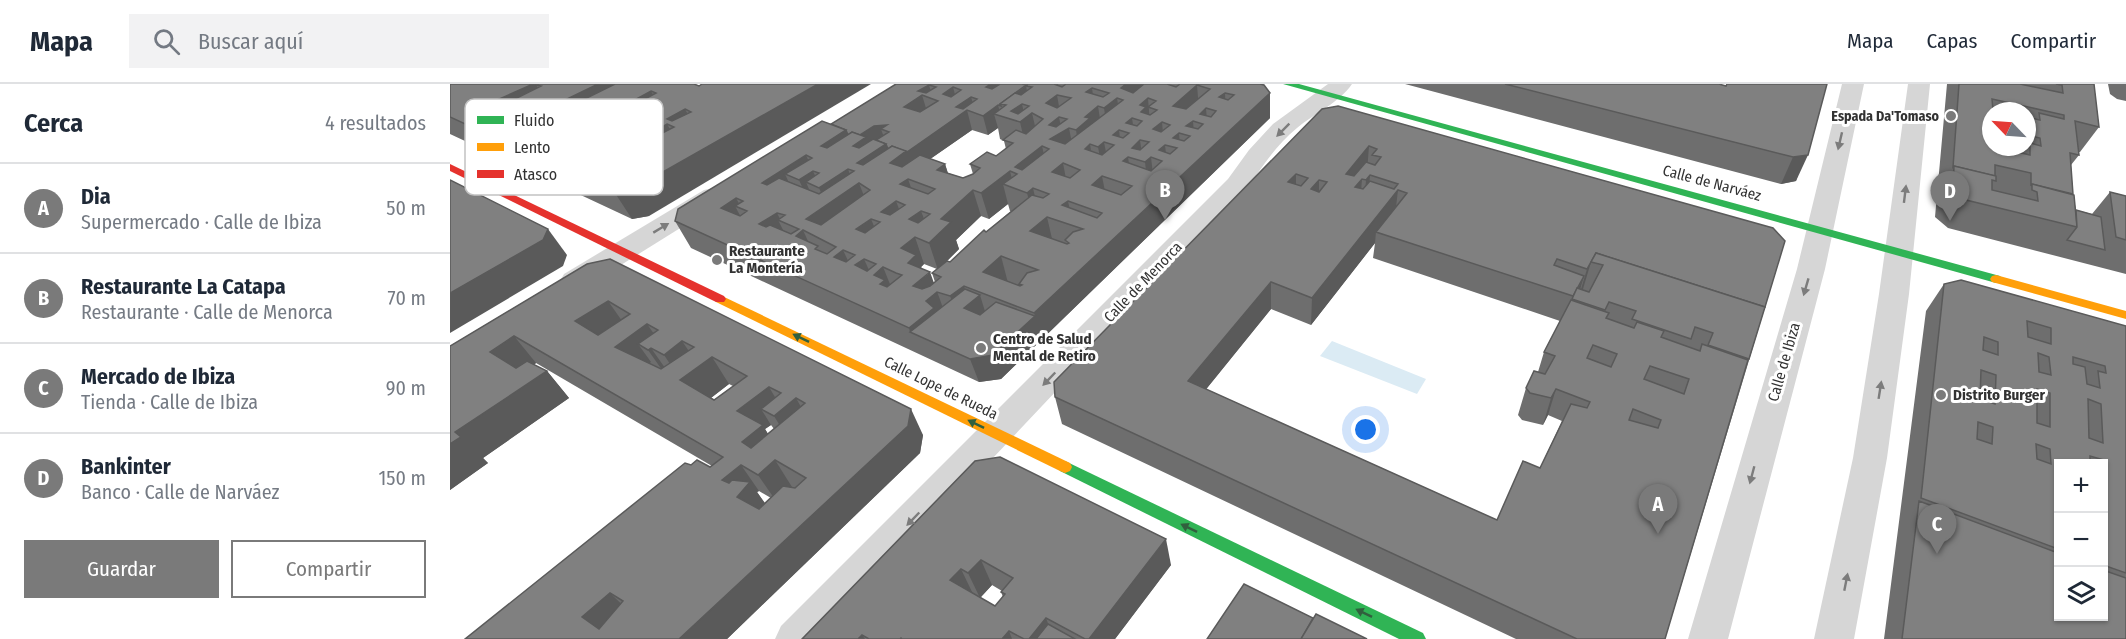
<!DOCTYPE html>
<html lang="es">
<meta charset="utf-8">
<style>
body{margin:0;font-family:"Fira Sans Condensed",sans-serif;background:#f2f2f3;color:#1f2937}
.controls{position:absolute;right:18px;bottom:18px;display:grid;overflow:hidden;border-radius:0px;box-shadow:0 2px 4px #0004}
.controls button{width:54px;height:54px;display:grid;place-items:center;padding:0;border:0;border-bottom:2px solid #e0e1e3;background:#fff;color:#1f2937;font:30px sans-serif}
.compass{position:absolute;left:1532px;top:18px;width:54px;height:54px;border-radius:50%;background:#fff;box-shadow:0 2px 4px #0004;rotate:295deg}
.you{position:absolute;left:916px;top:346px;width:21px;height:21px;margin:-15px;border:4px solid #fff;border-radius:50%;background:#1a73e8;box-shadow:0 0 0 9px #1a73e833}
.badge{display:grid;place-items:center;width:39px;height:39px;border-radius:50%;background:#7a7a7a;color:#fff;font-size:20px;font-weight:700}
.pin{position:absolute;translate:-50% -50px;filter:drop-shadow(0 2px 3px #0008)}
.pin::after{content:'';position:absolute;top:32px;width:21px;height:18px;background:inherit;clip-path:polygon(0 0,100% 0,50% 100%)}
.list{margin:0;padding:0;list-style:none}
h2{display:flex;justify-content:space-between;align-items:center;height:78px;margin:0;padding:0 24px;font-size:26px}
h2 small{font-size:20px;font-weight:400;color:#747a83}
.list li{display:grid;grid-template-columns:39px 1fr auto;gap:18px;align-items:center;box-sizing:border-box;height:90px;padding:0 24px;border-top:2px solid #e0e1e3}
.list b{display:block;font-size:22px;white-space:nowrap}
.list p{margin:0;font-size:20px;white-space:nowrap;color:#747a83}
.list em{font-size:20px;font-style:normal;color:#747a83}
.actions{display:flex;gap:12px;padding:18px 24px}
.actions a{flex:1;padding:14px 0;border:2px solid #7a7a7a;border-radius:0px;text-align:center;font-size:21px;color:#7a7a7a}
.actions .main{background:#7a7a7a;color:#fff}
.icon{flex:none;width:33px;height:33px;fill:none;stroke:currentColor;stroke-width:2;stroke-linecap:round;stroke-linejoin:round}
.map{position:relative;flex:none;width:1676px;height:555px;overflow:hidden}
header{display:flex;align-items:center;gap:36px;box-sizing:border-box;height:84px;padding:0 30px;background:#fff;border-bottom:2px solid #e0e1e3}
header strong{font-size:28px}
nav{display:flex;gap:33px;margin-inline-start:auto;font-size:21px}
.search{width:420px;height:54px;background:#f2f2f3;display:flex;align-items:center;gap:15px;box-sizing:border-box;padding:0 21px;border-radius:0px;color:#747a83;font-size:22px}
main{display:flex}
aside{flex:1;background:#fff}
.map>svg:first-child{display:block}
.water{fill:#dbebf4}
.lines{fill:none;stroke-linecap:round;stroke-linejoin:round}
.street{fill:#d6d6d6;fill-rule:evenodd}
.fast{fill:#30b455;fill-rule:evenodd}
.slow{fill:#ff9f0a;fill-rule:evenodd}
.jam{fill:#e5322d;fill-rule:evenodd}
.wall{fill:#6e6e6e;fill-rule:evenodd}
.shaded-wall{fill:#5a5a5a}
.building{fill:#808080;stroke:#5a5a5a;stroke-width:1.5;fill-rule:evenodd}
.oneway{fill:#7c7c7c}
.oneway2{fill:#31603e}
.poi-dot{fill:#7a7a7a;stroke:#fff;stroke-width:2}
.labels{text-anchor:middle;stroke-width:6;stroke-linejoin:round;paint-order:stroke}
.far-poi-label{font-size:14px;font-weight:bold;fill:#323232;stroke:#fff;text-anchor:end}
.street-label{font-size:15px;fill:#323232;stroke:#fff}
.poi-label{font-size:15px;font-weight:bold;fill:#323232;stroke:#fff;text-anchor:start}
.key{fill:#fff;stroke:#c2c2c2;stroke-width:1.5}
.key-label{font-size:16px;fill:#323232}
</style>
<header>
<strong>Mapa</strong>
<div class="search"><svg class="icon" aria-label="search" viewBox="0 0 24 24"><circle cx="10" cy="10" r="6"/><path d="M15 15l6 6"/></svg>Buscar aquí</div>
<nav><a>Mapa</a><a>Capas</a><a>Compartir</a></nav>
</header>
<main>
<aside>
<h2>Cerca<small>4 resultados</small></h2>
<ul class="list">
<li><span class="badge">A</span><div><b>Dia</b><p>Supermercado · Calle de Ibiza</p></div><em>50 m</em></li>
<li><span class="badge">B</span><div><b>Restaurante La Catapa</b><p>Restaurante · Calle de Menorca</p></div><em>70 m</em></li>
<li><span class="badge">C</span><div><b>Mercado de Ibiza</b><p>Tienda · Calle de Ibiza</p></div><em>90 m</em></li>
<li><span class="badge">D</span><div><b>Bankinter</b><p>Banco · Calle de Narváez</p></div><em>150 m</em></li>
</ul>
<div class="actions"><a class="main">Guardar</a><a>Compartir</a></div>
</aside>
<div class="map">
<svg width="1676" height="555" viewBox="0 0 1676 555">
<rect width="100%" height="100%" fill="#fff"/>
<path class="water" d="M882 257 976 295 967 310 870 272Z"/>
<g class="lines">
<g class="street">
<path d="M878 0H902C889 19 865 29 847 44 826 61 812 83 797 105L372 555H325L331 542 778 95 799 66 823 40Z"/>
<path d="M1392 0H1414L1375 185 1278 555H1238L1347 185Z"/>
<path d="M1458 0H1480L1459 210 1437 374 1404 555H1364L1403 374 1429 210Z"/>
<path d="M263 104 272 106 276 112 272 118 134 204 124 207 114 204 110 197 114 190 254 106Z"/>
</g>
<g class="fast">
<path d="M833 0H849L1550 192 1552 195 1546 199Z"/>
<path d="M615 377 973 549 976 555H949L610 387 608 383 610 379Z"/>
</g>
<g class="slow">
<path d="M1546 191 1676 227V235L1542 198 1540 195 1542 192Z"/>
<path d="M270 211 620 379 622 383 620 387 615 389 610 387 266 218 264 215 266 212Z"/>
</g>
<path class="jam" d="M0 80 274 212 276 215 274 218H266L0 87Z"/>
</g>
<g class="wall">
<path d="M0 0 249 2 252 0 199 132 182 135 0 50Z"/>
<path d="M446 0H810L820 9V34L551 295 529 298 241 164 225 137ZM548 44 550 55 554 57 556 65 546 72 520 80 523 90 513 94 498 89 495 80 480 75 522 46 538 51ZM558 120 560 127H561L500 178 497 177 509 165 506 156 531 132 539 135ZM474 180 487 185 482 189 485 198 484 199 472 185 471 183Z"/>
<path d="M955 0H1269L1276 2 1377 0 1346 97 1331 100Z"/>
<path d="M1497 0H1644L1649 43 1630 68H1628L1629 71 1621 81 1623 110 1626 126 1642 130 1660 108 1676 112V190L1498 144 1485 133ZM1541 27H1577V63H1541Z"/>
<path d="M1658 0H1676V17L1667 15 1660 10Z"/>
<path d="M872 25 1335 157 1215 555H1066L612 340 605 313ZM925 159 923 174 1110 237 1094 268 1088 288 1076 304 1068 331 1072 336 1093 341 1098 331 1112 337 1090 384 1047 436 756 305 821 225 861 241Z"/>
<path d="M137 180 473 351 470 369 277 555H15L241 381 260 383 262 382 86 279 84 281 97 287 119 314 33 374 38 379 0 406V262ZM279 300 283 302 264 316 261 314ZM321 341 324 345 318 350 315 345ZM309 407 321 414 315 419 307 408Z"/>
<path d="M1494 200 1676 242V555H1434L1476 227ZM1608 380H1653V532H1608Z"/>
<path d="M525 377 721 481 665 555H352ZM542 501 552 507 551 508 553 513 545 522 530 514Z"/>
</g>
<g class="shaded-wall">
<path d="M69 0H113L91 2 86 1 92 10 148 0H168L114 45 131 71 123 76 100 39 92 36 105 55 99 58 82 32 77 29 94 55 86 59 62 22 55 20 68 40 42 22 45 17Z"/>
<path d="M368 0H421L199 132 182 135 165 109Z"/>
<path d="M511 0H522L521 13 526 29 517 26 522 46 463 87 458 95 467 121 452 103 418 105 407 79 403 62 405 54 424 42 437 41 439 48 431 45 442 77 493 10 503 3 508 22Z"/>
<path d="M541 0H552L555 12 536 3Z"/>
<path d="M583 0H608L610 12 607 11 611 34 609 33 612 48 619 44 624 69 600 55 599 41Z"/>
<path d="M676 0H696L675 29 671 4Z"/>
<path d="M479 1 483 15 472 11 478 31 454 23 468 7Z"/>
<path d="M747 1 749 26 726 47 723 22Z"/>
<path d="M576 2 580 21 572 20 575 34 582 29 588 55 576 64 570 38 559 35 563 11Z"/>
<path d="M642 4 645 25 648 22 652 48 640 60 644 86 630 72 626 46 636 8Z"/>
<path d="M201 7 215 33 208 23 191 17 204 39 217 40 232 66 217 75 202 49 177 20Z"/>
<path d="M775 9 776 34 769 13Z"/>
<path d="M820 9V34L551 295 529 298 520 275 585 232 584 229Z"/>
<path d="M667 14 671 39 658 50 654 24Z"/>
<path d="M698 14 700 40 694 53 690 21Z"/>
<path d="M548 21 551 32 544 30 548 44 538 51 533 32Z"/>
<path d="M756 24 758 50 750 30Z"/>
<path d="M235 25 249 51 224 43 217 35Z"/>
<path d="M157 30 172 56 138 53 128 50 142 72 138 74 122 48Z"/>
<path d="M682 34 686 60 676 39Z"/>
<path d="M743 37 745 62 736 42Z"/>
<path d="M712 38 714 61H715L718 87 712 77 703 45Z"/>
<path d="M196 46 211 72 178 56Z"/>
<path d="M396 46 406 72 382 88 371 62Z"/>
<path d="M669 46 672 72 663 51Z"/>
<path d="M729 49 731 75 723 54Z"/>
<path d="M690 56 693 78 682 64Z"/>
<path d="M654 58 659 84 653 89 648 63Z"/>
<path d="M592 62 598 88 574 108 565 83Z"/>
<path d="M919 62 917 88 912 95 910 121 896 90Z"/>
<path d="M176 63 191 89 183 93 168 67Z"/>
<path d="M159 64 175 90 149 69Z"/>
<path d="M356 71 370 103 398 85 404 102 409 99 419 125 374 157 356 135 377 121 369 104 356 98 365 120 361 122 349 96 335 90 345 112 312 99Z"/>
<path d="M1358 71 1346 97 1331 100 1343 73Z"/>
<path d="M678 73 682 99 673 77Z"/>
<path d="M701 73 704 99 698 104 695 78Z"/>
<path d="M613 79 618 106 602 88Z"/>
<path d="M495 80 503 107 487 86Z"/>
<path d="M560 87 564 104 553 100 558 120 539 135 531 109Z"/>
<path d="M846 90V116L838 98Z"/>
<path d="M920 91 918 117 914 122 916 96Z"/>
<path d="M652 92 657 118 647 128 642 101Z"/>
<path d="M869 96V122L861 105Z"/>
<path d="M583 104 589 131 584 135 577 109Z"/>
<path d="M523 106 531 132 506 156 509 165 488 186 479 159 491 135Z"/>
<path d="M948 106 945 132 926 148 925 159 861 241 862 214Z"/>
<path d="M286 114 292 125 285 122 296 143 271 124Z"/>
<path d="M446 117 456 144 431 128Z"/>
<path d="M618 117 623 142 612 121Z"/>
<path d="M471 127 481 153 459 135Z"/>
<path d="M327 129 331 137 328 136 338 156 309 140Z"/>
<path d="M597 133 603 159 580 147Z"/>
<path d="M421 135 432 162 406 145Z"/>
<path d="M98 145 117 171 113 182 0 249V209Z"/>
<path d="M353 146 365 173 346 152Z"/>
<path d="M465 153 474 180 471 183 475 193 480 188 497 235 460 248 459 244 463 202 451 164Z"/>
<path d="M393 166 405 192 384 173Z"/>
<path d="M551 172 558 199 533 188Z"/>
<path d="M414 175 426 202 405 181Z"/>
<path d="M1141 178 1133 205 1129 212 1137 185Z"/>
<path d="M433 183 444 210 446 223 424 191Z"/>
<path d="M1134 192 1127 216 1123 215Z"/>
<path d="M821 198V225L741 324 738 297Z"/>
<path d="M514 202 520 219 530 211 537 234 510 239 500 212Z"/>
<path d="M158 217 177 244 146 264 125 237Z"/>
<path d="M197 240 216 267 201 264 220 291 217 293 198 266 188 260 201 278 185 290 165 263Z"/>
<path d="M64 252 86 279 64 295 40 268Z"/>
<path d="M232 257 249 282 262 273 279 300 249 323 214 271Z"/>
<path d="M97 287 119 314 33 374 38 379 0 406V360L5 348Z"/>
<path d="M319 303 332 325 346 314 361 341 340 358 324 332 311 325 321 341 315 345 329 368 309 385 292 358 287 327Z"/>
<path d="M1106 305 1098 331 1093 341 1101 314Z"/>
<path d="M461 325 473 351 470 369 277 555H229Z"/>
<path d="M325 376 342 403 326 417 308 391Z"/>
<path d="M291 381 309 407 307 408 318 424 306 439 272 396Z"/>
<path d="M716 455 721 481 665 555H639Z"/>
<path d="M531 476 542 501 530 514 518 489Z"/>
<path d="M511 485 523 510 500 496Z"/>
<path d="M160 509 185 533 161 555 132 533Z"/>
<path d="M596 534 604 555H579Z"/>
<path d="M559 547 562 555H552Z"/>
<path d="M412 551 415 555H408Z"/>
</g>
<g class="building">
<path d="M0 0H83L45 17 48 19 42 22 54 26 62 22 55 20 91 2 86 1 87 0H148L82 32 77 29 69 33 92 43 100 39 92 36 165 0H244L249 2 252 0H368L183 105 165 109 0 33ZM201 7 206 9 191 17 208 23 198 28 211 33 204 36 187 30 194 26 177 20ZM235 25 241 28 222 37 217 35ZM157 30 168 34 150 44 144 42 128 50 138 53 128 59 106 50 114 45 122 48ZM217 40 224 43 197 57 191 55 184 59 178 56 196 46 202 49ZM176 63 182 65 163 75 149 69 159 64 168 67Z"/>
<path d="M446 0H541L536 3 542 5 550 0H572L576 1 550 20 551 22 548 21 533 32 517 26 457 68 442 62 438 65 436 60 426 56 439 48 431 45 437 41 424 42 410 51 402 48 398 51 396 46 381 40ZM479 1 486 3 476 9 468 7ZM503 3 511 6 501 13 493 10ZM472 11 488 17 470 28 454 23ZM521 13 527 15 513 25 506 23Z"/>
<path d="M578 0H604L612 3 616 0H676L671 4 683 9 694 0H717L726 3 730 0H810L814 1 820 9 584 229 514 202 500 212 487 208 476 217 484 224 459 244 225 137 228 125 372 37 396 46 371 62 377 64 402 48 416 53 403 62 409 64 423 55 436 60 407 79 413 81 442 62 456 67 440 79 452 83 470 71 495 80 487 86 513 94 523 90 530 84 520 80 537 68 546 72 563 59 553 56 566 46 576 50 593 35 582 29 570 38 544 30 556 21 550 20 565 9 571 11 582 3 576 2ZM747 1 760 5 736 25 723 22ZM642 4 659 9 653 13 636 8ZM775 9 784 11 778 16 769 13ZM607 11 621 14 607 24 596 19ZM667 14 673 16 615 60 600 55 619 44 626 46 640 34 635 33 648 22 654 24ZM698 14 706 17 698 23 707 26 700 31 691 28 696 23 690 21ZM572 20 579 22 568 30 561 27ZM756 24 766 27 761 33 750 30ZM609 33 617 35 606 43 599 41ZM682 34 692 37 687 42 676 39ZM743 37 753 40 748 45 736 42ZM712 38 720 41 711 48 703 45ZM669 46 679 49 673 54 663 51ZM729 49 740 52 734 57 723 54ZM690 56 699 58 690 66 682 64ZM654 58 664 61 652 71 635 65 640 60 648 63ZM715 61 727 64 720 70 709 66ZM592 62 599 65 572 86 565 83ZM356 71 362 74 335 90 349 96 363 87 369 89 356 98 369 104 398 85 404 87 369 110 329 94 317 101 312 99ZM678 73 695 78 701 73 712 77 701 87 673 77ZM613 79 630 86 620 94 602 88ZM560 87 567 90 553 100 577 109 583 104 599 110 593 114 582 111 536 148 534 146 500 178 497 177 482 189 491 193 480 202 472 205 463 202 480 188 458 179 466 171 451 164 465 153 479 159 501 138 491 135 523 106 531 109ZM652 92 682 102 671 111 642 101ZM458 95 485 105 478 110 450 100ZM409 99 420 106 371 141 356 135ZM286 114 293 117 285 122 297 127 290 132 271 124ZM446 117 455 121 440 131 431 128ZM618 117 652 129 647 134 612 121ZM471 127 480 130 468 139 459 135ZM327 129 335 131 328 136 349 145 341 150 320 141 316 143 309 140ZM597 133 633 145 623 148 615 156 619 159 617 160 580 147ZM421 135 430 138 415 149 406 145ZM353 146 386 163 377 170 365 165 368 162 346 152ZM393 166 405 171 396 178 384 173ZM551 172 588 186 577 189 569 200 572 201 570 202 533 188ZM414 175 426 180 417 187 405 181ZM433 183 446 189 452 191 437 203 430 200 435 196 424 191Z"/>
<path d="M1055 0H1269L1276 2 1277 0H1377L1358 71 1343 73Z"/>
<path d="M1509 0H1570L1613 9 1612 1 1606 0H1644L1649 43 1625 37 1629 71 1620 69 1623 110 1582 100 1581 102V89L1545 81V92L1504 82 1503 83ZM1542 15 1614 31V35L1589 29 1590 36 1577 33V51L1590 54 1591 62 1580 59V71L1546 63H1541V27H1549L1543 26Z"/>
<path d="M888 22 1323 144 1335 157 1315 223 1146 169 1137 185 1107 175 1104 181 1134 192 1123 212 926 148 957 109 948 106 862 214 821 198 738 297 1047 436 1073 377 1090 384 1121 320 1137 324 1140 318 1106 305 1101 314 1080 309 1076 304 1084 287 1095 290 1105 272 1094 268 1121 216 1159 229 1156 234 1184 244 1187 238 1214 247 1211 253 1250 267 1252 260 1298 276 1215 555H1127L605 313 604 298 872 25ZM919 62 927 65 922 71 931 73 925 81 916 78 904 92 896 90ZM846 90 858 94 851 102 838 98ZM920 91 948 100 944 105 920 97 913 105 905 103 912 95 916 96ZM869 96 877 98 869 108 861 105ZM1143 261 1167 270 1161 283 1137 274ZM1200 282 1239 295 1234 310 1194 295ZM1183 325 1211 336 1208 344 1179 336Z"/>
<path d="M1504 82 1546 92V97L1542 96V106L1588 117 1587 108 1582 106V100L1624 111 1627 143 1516 116 1503 105Z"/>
<path d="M0 96 98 145 93 156 0 209Z"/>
<path d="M1660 108 1676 112V156L1666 153Z"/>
<path d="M1626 126 1651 133 1655 166 1617 156 1627 143Z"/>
<path d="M1146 169 1315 223 1299 275 1258 261 1263 249 1245 243 1241 255 1182 235 1186 227 1159 218 1155 226 1122 215 1127 204 1139 208 1153 181 1141 178Z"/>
<path d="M160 175 461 325 458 342 229 555H15L235 379 241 381 247 376 260 383 273 373 64 252 40 268 66 284 77 277 97 287 5 348 11 353 0 360V262L137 180ZM158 217 180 230 148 251 125 237ZM197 240 208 246 188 260 198 266 201 264 214 271 232 257 244 263 211 285 165 263ZM262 273 297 292 264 316 230 296ZM319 303 331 309 311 325 324 332 346 314 355 319 301 364 292 358 313 341 287 327ZM325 376 356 394 345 404 333 402 309 425 287 413 300 398 282 396 279 399 272 396 291 381 308 391ZM160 509 173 517 149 545 132 533Z"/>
<path d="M1511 196 1676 242V489L1653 481V397L1654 398V376L1640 372V380H1608V465L1471 414 1494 200ZM1577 237 1601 244V260L1578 253ZM1534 253 1548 258V271L1533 266ZM1588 269 1599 273 1601 291 1589 288ZM1623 273 1655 282 1656 289 1648 287 1650 304 1637 300 1635 283 1623 280ZM1531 286 1546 291 1545 320 1530 315ZM1587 305 1600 309V343L1587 339ZM1638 315 1651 320 1653 359 1639 354ZM1528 338 1543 343 1542 360 1527 355ZM1586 360 1600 365 1601 380 1587 375Z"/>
<path d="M515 205 530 211 514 224 530 231 546 218 585 232 543 271 520 275 460 248Z"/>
<path d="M550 373 716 455 639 555H635L596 534 579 555H574L559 547 552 555H452L451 554 450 555H419L412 551 408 555H352L525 377ZM531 476 563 494 551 508 555 510 545 522 500 496 511 485 518 489Z"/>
<path d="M1469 417 1608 469V532H1653V486L1676 494V555H1452Z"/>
<path d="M794 500 863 534 851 555H757Z"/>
<path d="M866 530 917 555H851Z"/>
<path d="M598 540 625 555H586Z"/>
</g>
<defs><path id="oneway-solid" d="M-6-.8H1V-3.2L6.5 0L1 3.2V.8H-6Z" transform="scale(1.5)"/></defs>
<g class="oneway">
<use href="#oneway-solid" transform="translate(833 46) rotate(135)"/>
<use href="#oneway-solid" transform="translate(1390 57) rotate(103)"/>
<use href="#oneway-solid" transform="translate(1455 110) rotate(-83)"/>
<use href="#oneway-solid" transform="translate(211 144) rotate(-31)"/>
<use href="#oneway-solid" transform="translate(1356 203) rotate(106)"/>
<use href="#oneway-solid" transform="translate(599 295) rotate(134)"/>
<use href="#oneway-solid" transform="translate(1430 306) rotate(-81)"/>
<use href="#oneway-solid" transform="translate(1302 391) rotate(105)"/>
<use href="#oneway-solid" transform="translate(463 435) rotate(134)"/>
<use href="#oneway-solid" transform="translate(1396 498) rotate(-79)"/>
</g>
<g class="oneway2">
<use href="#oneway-solid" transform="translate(351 254) rotate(-154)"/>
<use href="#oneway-solid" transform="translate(526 340) rotate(-154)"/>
<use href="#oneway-solid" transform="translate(739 444) rotate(-154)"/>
<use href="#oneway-solid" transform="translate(914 529) rotate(-154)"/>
</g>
<g class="poi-dot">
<circle cx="1501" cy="32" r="6"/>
<circle cx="267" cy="176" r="6"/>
<circle cx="531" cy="264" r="6"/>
<circle cx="1491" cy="311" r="6"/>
</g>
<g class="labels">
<g class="far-poi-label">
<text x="1489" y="37">Espada Da'Tomaso</text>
</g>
<g class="street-label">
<text transform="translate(1262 99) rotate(15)" y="5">Calle de Narváez</text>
<text transform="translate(693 198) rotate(-46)" y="5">Calle de Menorca</text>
<text transform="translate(1334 278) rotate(-74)" y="5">Calle de Ibiza</text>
<text transform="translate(491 304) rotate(26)" y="5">Calle Lope de Rueda</text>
</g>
<g class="poi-label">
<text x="279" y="172">Restaurante<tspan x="279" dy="17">La Montería</tspan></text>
<text x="543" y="260">Centro de Salud<tspan x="543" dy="17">Mental de Retiro</tspan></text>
<text x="1503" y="316">Distrito Burger</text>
</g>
</g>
<rect x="15" y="15" width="198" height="96" rx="9" class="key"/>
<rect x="27" y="32" width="27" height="8" fill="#30b455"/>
<rect x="27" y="59" width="27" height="8" fill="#ff9f0a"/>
<rect x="27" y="86" width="27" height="8" fill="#e5322d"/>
<g class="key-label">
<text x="64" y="42">Fluido</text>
<text x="64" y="69">Lento</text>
<text x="64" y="96">Atasco</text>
</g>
</svg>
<div class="controls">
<button>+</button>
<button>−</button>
<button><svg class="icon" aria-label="layers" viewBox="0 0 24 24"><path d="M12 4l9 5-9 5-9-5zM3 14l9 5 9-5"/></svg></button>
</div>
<svg class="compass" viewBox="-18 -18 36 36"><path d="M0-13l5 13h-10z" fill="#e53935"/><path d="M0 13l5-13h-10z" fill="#747a83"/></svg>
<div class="you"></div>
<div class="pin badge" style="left:1208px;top:450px">A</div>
<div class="pin badge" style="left:715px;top:136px">B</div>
<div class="pin badge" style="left:1487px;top:470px">C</div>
<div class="pin badge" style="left:1500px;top:137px">D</div>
</div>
</main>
